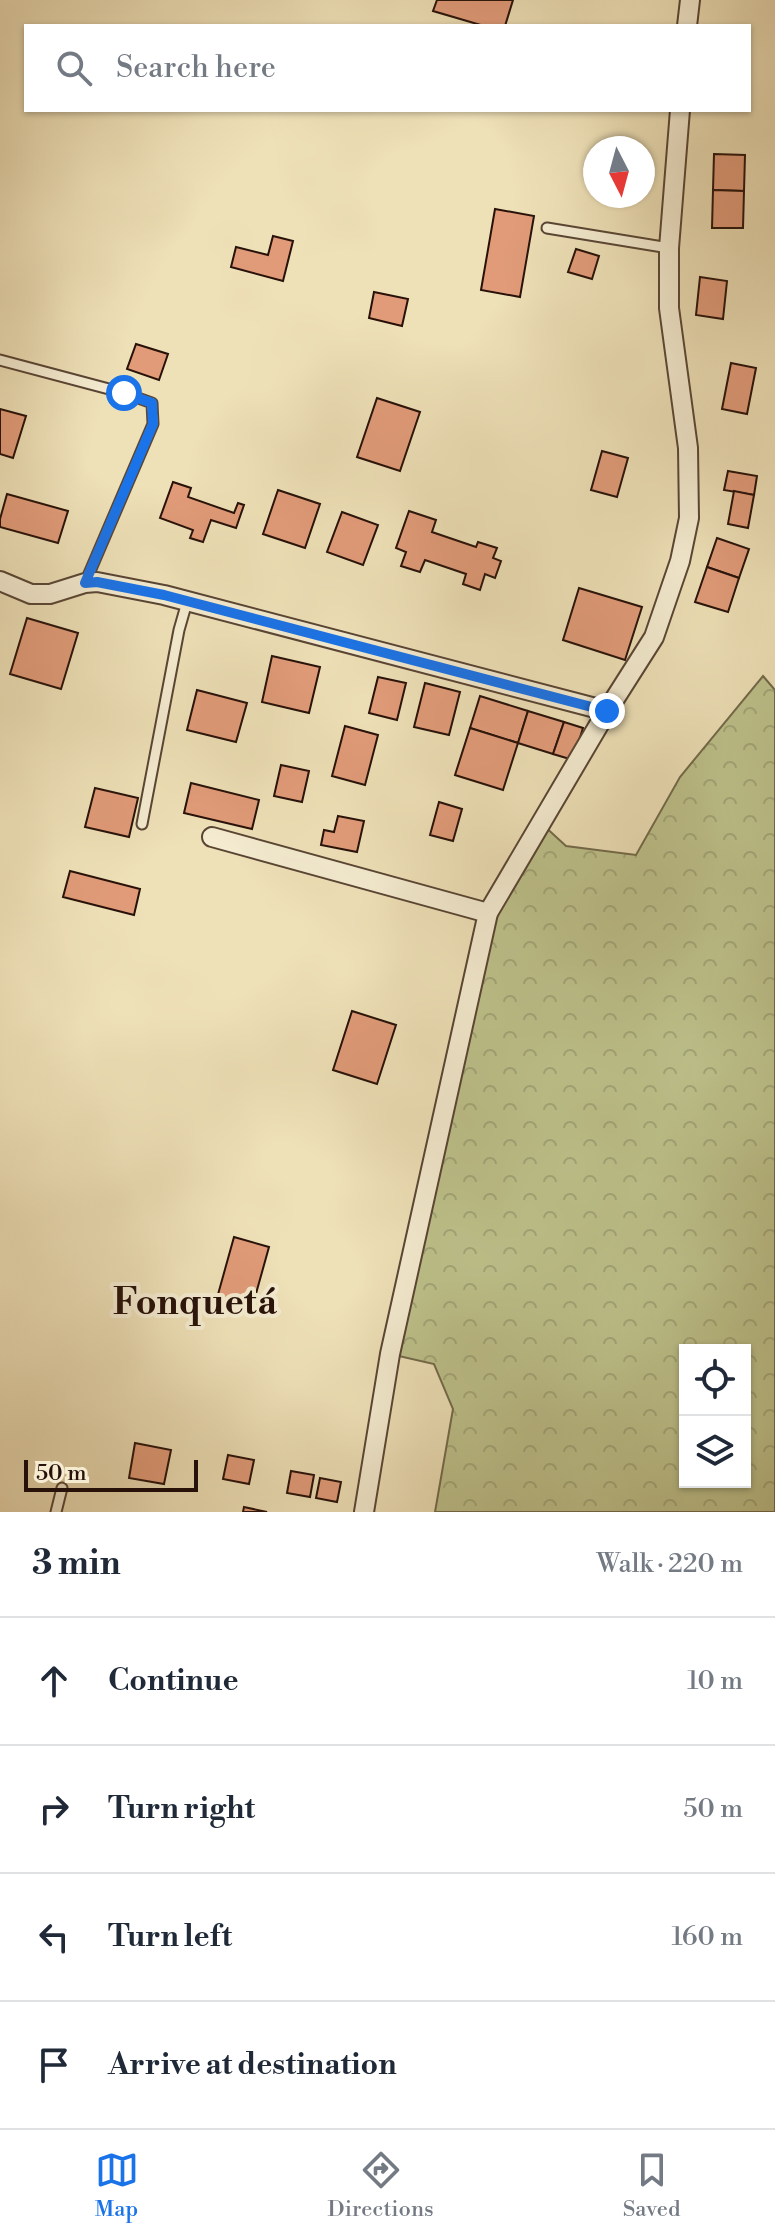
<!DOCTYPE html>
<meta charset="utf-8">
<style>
body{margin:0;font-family:"Libre Bodoni",serif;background:#f2f2f3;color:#1f2937}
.controls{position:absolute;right:24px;bottom:24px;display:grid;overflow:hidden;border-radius:0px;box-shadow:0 2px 6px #0004}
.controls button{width:72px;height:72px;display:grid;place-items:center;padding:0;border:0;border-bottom:2px solid #e0e1e3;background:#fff;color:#1f2937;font:40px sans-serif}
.compass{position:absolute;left:583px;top:136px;width:72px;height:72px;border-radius:50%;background:#fff;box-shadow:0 2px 6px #0004;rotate:174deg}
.scale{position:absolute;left:24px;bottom:20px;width:174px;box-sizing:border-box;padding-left:8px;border:4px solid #271109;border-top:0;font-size:22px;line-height:28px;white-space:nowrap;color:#271109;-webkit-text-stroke:6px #f4ebd0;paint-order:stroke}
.stop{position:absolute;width:24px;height:24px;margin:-18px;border:6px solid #1a73e8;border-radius:50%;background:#fff}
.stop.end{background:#1a73e8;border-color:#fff;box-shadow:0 2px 8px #0008}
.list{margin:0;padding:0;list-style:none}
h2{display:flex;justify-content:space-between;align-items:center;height:104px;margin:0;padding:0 32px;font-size:34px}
h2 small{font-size:26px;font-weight:400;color:#747a83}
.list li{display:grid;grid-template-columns:52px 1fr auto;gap:24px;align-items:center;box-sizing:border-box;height:128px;padding:0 32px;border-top:2px solid #e0e1e3}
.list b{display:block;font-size:30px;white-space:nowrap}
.list em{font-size:26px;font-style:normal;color:#747a83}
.icon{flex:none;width:44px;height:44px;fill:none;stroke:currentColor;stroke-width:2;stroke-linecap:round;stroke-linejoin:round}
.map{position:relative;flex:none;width:775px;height:1512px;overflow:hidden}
.search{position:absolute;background:#fff;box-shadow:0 2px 6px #0004;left:24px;right:24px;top:24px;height:88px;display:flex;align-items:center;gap:20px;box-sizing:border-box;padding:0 28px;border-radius:0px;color:#747a83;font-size:30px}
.sheet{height:616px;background:#fff}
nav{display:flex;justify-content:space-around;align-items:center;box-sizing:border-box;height:112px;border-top:2px solid #e0e1e3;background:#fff;font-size:22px;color:#747a83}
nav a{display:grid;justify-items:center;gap:4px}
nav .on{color:#1a73e8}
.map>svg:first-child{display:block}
.forest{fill:url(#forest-crowns);stroke:#72694a;stroke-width:2;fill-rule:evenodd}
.building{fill:#e19b79;stroke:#271109;stroke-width:2}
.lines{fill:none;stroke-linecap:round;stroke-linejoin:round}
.service-casing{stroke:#594534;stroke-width:13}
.minor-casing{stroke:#594534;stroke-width:22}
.service{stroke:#f4ebd0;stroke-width:9}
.minor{stroke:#f4ebd0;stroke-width:18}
.route{stroke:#1a73e8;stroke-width:10}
.labels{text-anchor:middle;stroke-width:8;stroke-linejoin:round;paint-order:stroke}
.quarter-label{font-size:36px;font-weight:bold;fill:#271109;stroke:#f4ebd0}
</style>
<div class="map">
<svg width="775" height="1512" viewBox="0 0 775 1512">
<defs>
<pattern id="forest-crowns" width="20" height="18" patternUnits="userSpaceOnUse" patternTransform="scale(2)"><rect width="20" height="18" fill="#bdc18b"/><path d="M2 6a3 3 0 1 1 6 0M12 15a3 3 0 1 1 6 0" fill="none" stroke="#a2a577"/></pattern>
</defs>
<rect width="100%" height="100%" fill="#eee0b7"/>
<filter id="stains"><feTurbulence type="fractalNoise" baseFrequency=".0025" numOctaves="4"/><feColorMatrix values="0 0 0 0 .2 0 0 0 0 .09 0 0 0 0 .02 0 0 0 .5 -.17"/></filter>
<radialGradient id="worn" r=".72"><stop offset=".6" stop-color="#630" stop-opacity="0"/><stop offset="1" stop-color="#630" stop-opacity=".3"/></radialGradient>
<path class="forest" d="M763 676 775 690V1512H435L453 1409 434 1364 390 1354 488 913 541 823 566 846 636 855 680 777ZM685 1350H745V1482H685Z"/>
<g class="building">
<path d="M437 0H513L505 26H484L433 11Z"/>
<path d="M714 154 745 155 744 191 713 190Z"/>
<path d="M713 190 744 191 743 228H712Z"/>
<path d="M495 209 534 216 520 297 481 290Z"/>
<path d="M273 236 293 241 283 281 231 267 236 247 268 255Z"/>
<path d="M576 249 599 256 592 279 568 272Z"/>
<path d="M700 277 727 281 723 319 696 315Z"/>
<path d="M374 292 408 299 402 326 369 318Z"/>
<path d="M136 344 168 354 159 380 127 369Z"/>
<path d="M731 363 756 368 747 414 722 409Z"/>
<path d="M377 398 420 412 400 471 357 457Z"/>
<path d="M0 409 26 416 13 458 0 454Z"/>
<path d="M602 451 628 458 617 497 591 490Z"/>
<path d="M728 471 757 476 754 495 724 490Z"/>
<path d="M173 482 191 488 188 497 234 513 238 503 244 505 236 528 211 520 203 542 190 538 193 530 160 518Z"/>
<path d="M278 490 320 504 305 548 263 534Z"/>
<path d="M734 491 754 495 748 528 728 524Z"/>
<path d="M7 494 68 511 58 543 0 527V519Z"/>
<path d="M409 511 436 520 432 532 476 547 478 542 497 548 493 558 501 561 495 578 485 574 480 590 463 584 466 574 425 560 420 572 401 566 406 552 396 548Z"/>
<path d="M342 512 378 525 363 565 327 552Z"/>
<path d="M717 538 749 549 739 578 707 567Z"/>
<path d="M707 567 739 578 728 612 695 602Z"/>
<path d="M579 588 642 607 625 660 563 640Z"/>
<path d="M27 618 78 633 61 689 10 674Z"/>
<path d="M272 656 320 667 309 713 262 702Z"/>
<path d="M378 677 406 683 397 720 369 713Z"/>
<path d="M425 683 460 692 449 735 414 727Z"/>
<path d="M197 690 247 703 236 742 187 730Z"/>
<path d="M480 696 528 711 518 743 470 728Z"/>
<path d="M528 711 564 722 553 754 518 743Z"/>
<path d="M564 722 583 728 573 760 553 754Z"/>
<path d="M345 726 378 735 365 785 332 776Z"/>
<path d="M470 728 518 743 503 790 455 775Z"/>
<path d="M281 765 309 771 302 802 274 796Z"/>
<path d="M191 783 259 800 252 829 184 813Z"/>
<path d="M95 788 138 798 129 837 85 827Z"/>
<path d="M439 802 462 809 453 841 430 835Z"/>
<path d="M338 816 364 821 357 852 321 845 324 830 334 832Z"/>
<path d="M70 871 140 889 134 915 63 897Z"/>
<path d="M352 1011 396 1025 377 1084 333 1070Z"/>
<path d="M234 1237 269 1247 252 1308 217 1298Z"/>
<path d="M135 1443 171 1450 164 1484 129 1478Z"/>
<path d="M228 1455 254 1460 249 1484 223 1479Z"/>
<path d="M291 1471 314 1475 310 1497 287 1493Z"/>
<path d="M320 1478 341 1482 337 1502 316 1498Z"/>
<path d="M244 1507 267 1512H243Z"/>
</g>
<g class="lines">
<defs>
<g id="service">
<path d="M547 228 669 248"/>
<path d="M0 360 124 393 152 403 153 424 85 583"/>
<path d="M142 824 179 630 187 602"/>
<path d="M56 1512 62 1488"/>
</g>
<g id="minor">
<path d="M687 26 690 0"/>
<path d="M0 581 31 594H50L85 583 97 582 164 595 607 711"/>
<path d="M212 837 488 913"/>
<path d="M364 1512 390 1354 488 913 607 711 654 637 680 561 689 518 688 448 669 308V248L680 110"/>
</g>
</defs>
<use href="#service" class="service-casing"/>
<use href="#minor" class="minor-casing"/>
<use href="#service" class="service"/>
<use href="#minor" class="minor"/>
</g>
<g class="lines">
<path class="route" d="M124 393 152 403 153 424 85 583 97 582 164 595 607 711"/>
</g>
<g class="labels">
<g class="quarter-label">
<text x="195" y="1314">Fonquetá</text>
</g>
</g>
<rect width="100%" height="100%" filter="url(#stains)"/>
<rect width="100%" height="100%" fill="url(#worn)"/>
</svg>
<div class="controls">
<button><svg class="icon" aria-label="locate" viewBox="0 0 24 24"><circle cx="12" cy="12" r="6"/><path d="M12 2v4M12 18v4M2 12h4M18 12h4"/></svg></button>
<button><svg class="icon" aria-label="layers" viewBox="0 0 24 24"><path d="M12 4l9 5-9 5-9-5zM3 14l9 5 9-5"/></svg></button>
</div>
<svg class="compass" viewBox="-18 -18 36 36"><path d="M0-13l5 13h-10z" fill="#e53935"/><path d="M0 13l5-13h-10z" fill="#747a83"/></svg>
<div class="scale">50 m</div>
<div class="stop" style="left:124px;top:393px"></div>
<div class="stop end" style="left:607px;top:711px"></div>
<div class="search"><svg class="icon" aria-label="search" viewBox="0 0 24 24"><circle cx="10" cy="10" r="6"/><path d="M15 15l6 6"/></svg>Search here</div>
</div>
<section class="sheet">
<h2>3 min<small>Walk · 220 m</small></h2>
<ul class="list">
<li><svg class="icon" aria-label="ahead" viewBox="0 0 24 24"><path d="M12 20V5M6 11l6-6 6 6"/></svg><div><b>Continue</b></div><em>10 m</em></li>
<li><svg class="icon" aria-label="right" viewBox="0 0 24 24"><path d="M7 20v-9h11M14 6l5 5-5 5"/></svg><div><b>Turn right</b></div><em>50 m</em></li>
<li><svg class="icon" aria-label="left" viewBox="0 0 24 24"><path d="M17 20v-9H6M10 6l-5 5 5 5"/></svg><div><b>Turn left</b></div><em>160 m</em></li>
<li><svg class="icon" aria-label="arrive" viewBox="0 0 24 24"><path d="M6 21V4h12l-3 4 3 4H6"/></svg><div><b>Arrive at destination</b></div></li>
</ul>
</section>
<nav>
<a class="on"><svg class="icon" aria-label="map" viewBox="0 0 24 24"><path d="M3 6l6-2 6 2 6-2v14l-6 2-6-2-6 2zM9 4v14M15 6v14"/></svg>Map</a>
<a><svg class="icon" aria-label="directions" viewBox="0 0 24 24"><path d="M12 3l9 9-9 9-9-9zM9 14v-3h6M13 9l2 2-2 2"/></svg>Directions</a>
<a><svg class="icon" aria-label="saved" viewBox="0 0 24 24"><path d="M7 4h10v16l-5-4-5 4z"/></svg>Saved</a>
</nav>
